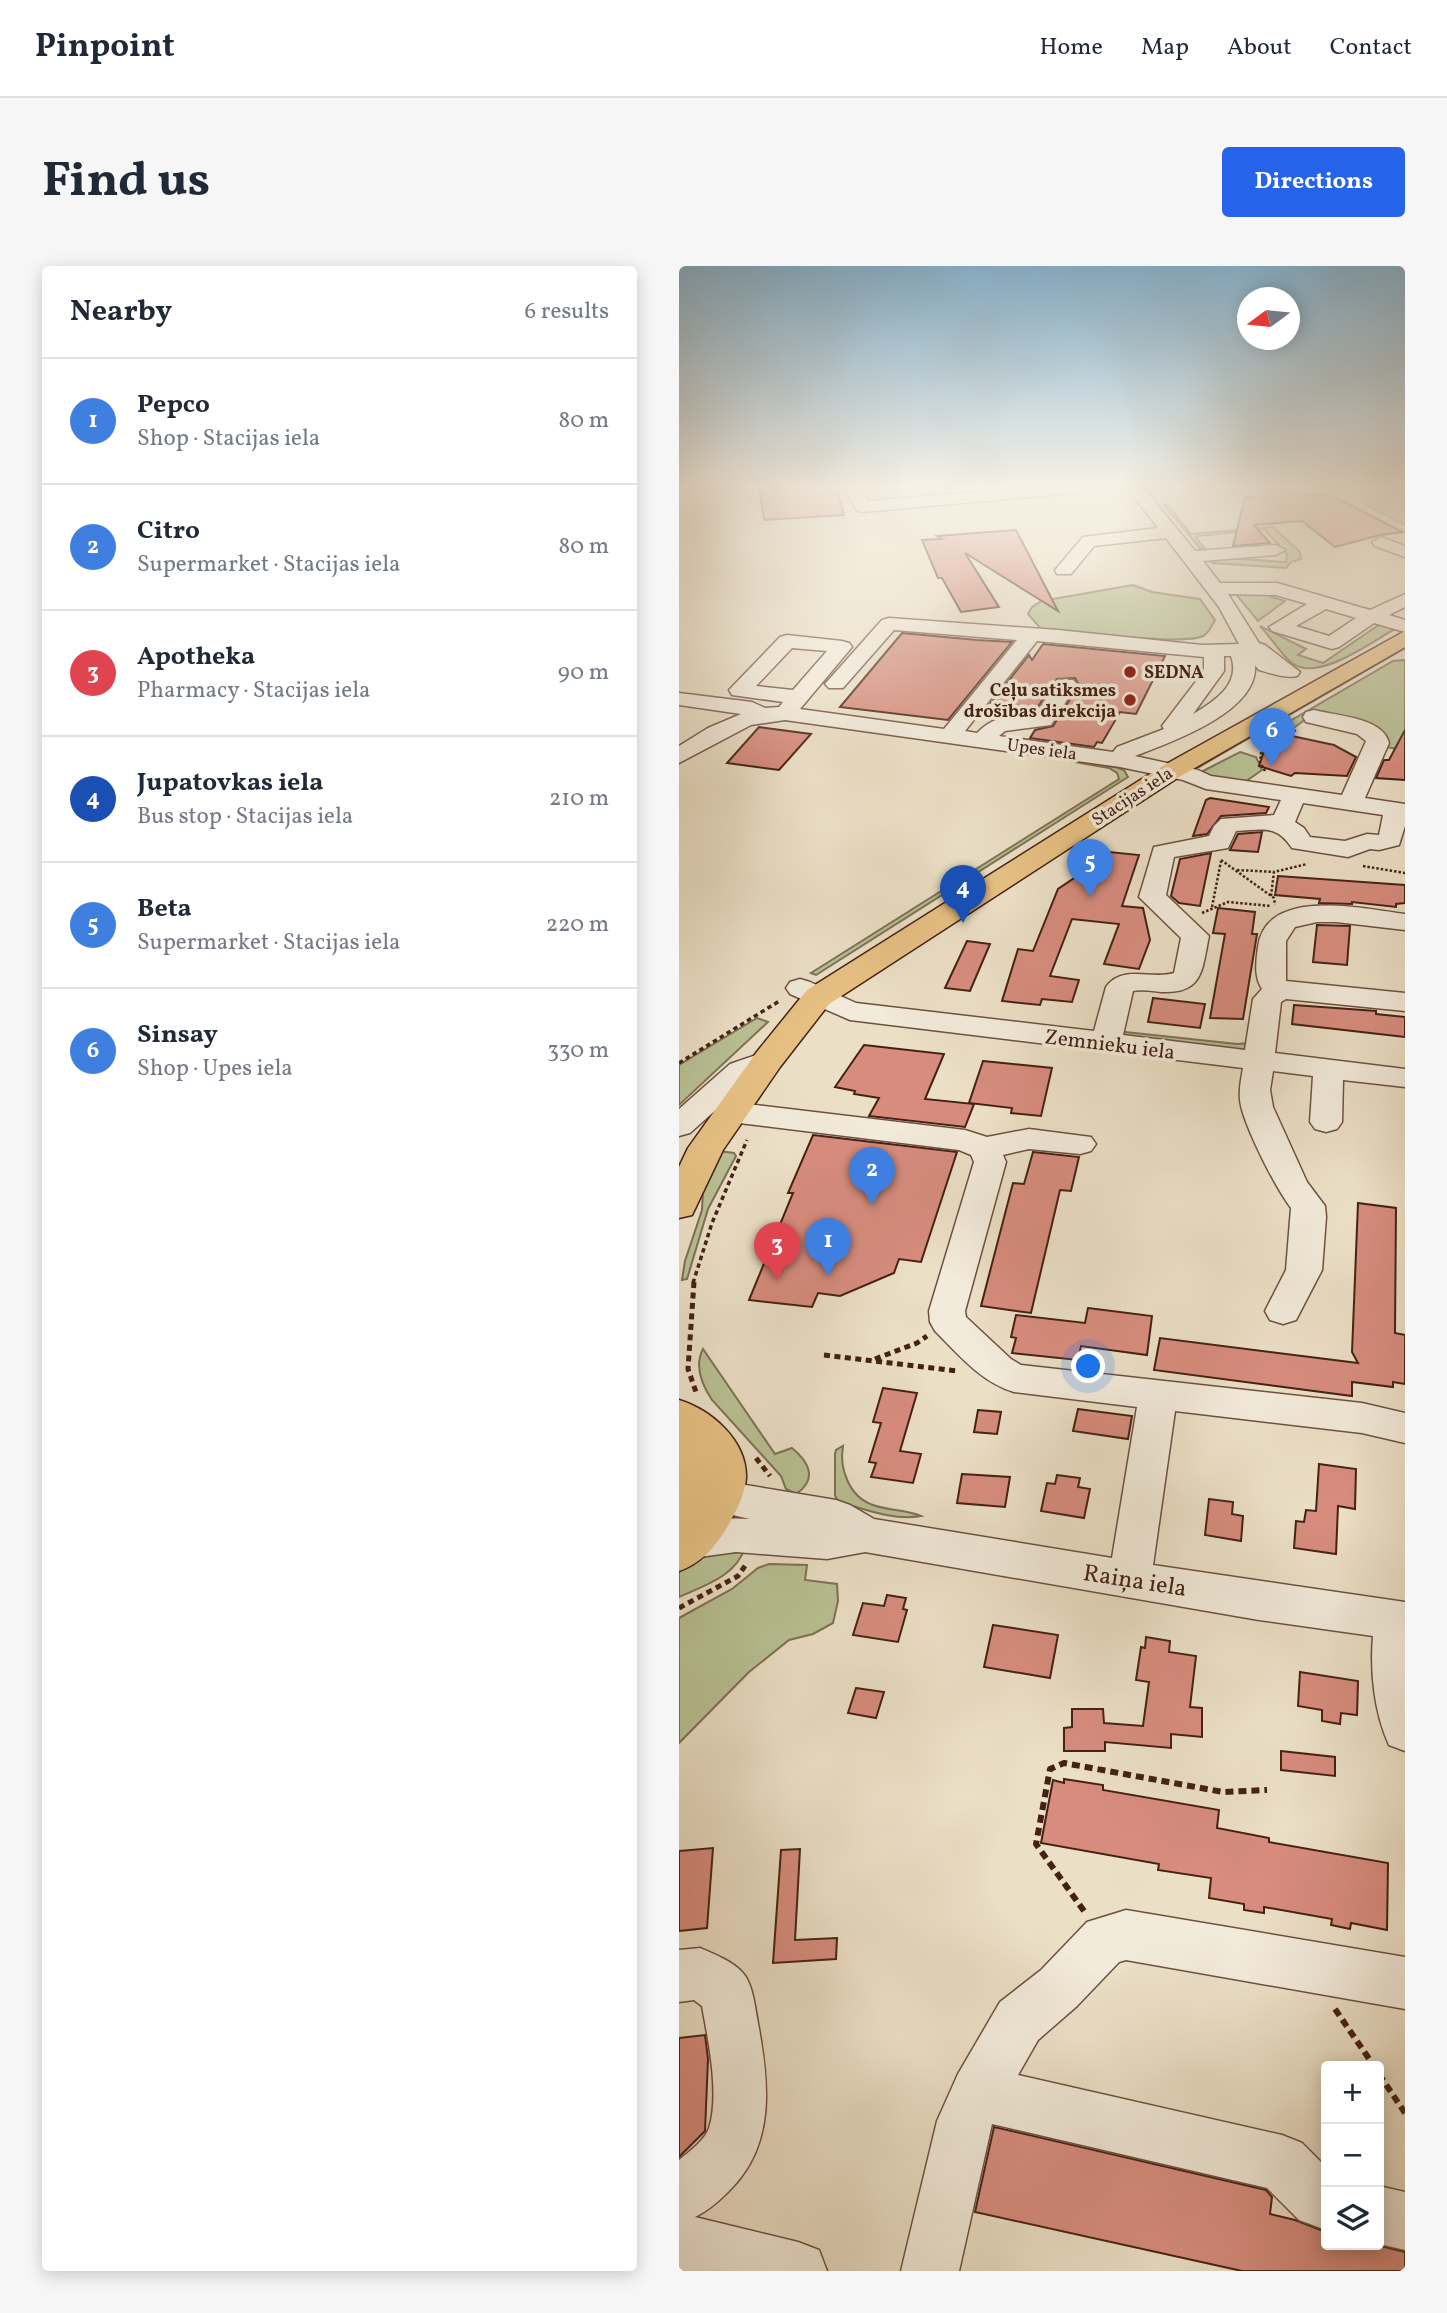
<!DOCTYPE html>
<meta charset="utf-8">
<style>
body{margin:0;font-family:Vollkorn,serif;background:#f6f6f7;color:#1f2937}
.controls{position:absolute;right:21px;bottom:21px;display:grid;overflow:hidden;border-radius:7px;box-shadow:0 4px 18px #0003}
.controls button{width:63px;height:63px;display:grid;place-items:center;padding:0;border:0;border-bottom:2px solid #e0e1e3;background:#fff;color:#1f2937;font:35px sans-serif}
.compass{position:absolute;left:558px;top:21px;width:63px;height:63px;border-radius:50%;background:#fff;box-shadow:0 4px 18px #0003;rotate:255deg}
.you{position:absolute;left:410px;top:1101px;width:24px;height:24px;margin:-18px;border:5px solid #fff;border-radius:50%;background:#1a73e8;box-shadow:0 0 0 10px #1a73e833}
.badge{display:grid;place-items:center;width:46px;height:46px;border-radius:50%;background:#2563eb;color:#fff;font-size:23px;font-weight:700}
.pin{position:absolute;translate:-50% -58px;filter:drop-shadow(0 2px 4px #0008)}
.pin::after{content:'';position:absolute;top:37px;width:24px;height:21px;background:inherit;clip-path:polygon(0 0,100% 0,50% 100%)}
.list{margin:0;padding:0;list-style:none}
h2{display:flex;justify-content:space-between;align-items:center;height:91px;margin:0;padding:0 28px;font-size:30px}
h2 small{font-size:23px;font-weight:400;color:#747a83}
.list li{display:grid;grid-template-columns:46px 1fr auto;gap:21px;align-items:center;box-sizing:border-box;height:126px;padding:0 28px;border-top:2px solid #e0e1e3}
.list b{display:block;font-size:26px;white-space:nowrap}
.list p{margin:0;font-size:23px;white-space:nowrap;color:#747a83}
.list em{font-size:23px;font-style:normal;color:#747a83}
.icon{flex:none;width:38px;height:38px;fill:none;stroke:currentColor;stroke-width:2;stroke-linecap:round;stroke-linejoin:round}
.map{position:relative;flex:none;width:726px;height:2005px;overflow:hidden;border-radius:7px}
header{display:flex;align-items:center;gap:42px;box-sizing:border-box;height:98px;padding:0 35px;background:#fff;border-bottom:2px solid #e0e1e3}
header strong{font-size:33px}
nav{display:flex;gap:38px;margin-inline-start:auto;font-size:24px}
.intro{display:flex;align-items:center;justify-content:space-between;box-sizing:border-box;height:168px;padding:0 42px}
h1{margin:0;font-size:49px}
.button{padding:18px 32px;border-radius:7px;background:#2563eb;color:#fff;font-size:24px;font-weight:700}
main{display:flex;gap:42px;padding:0 42px}
aside{flex:1;background:#fff;border-radius:7px;box-shadow:0 4px 18px #0003}
.map>svg:first-child{display:block}
.green{fill:#b8c194;stroke:#7e7154;stroke-width:2}
.building{fill:#d78c7e;stroke:#452113;stroke-width:2}
.lines{fill:none;stroke-linecap:round;stroke-linejoin:round}
.minor-casing{stroke:#6e5040;stroke-width:3}
.major-casing{stroke:#452113;stroke-width:3}
.path-far3{stroke:#452113;stroke-width:2.5;stroke-dasharray:2.5 2;stroke-linecap:butt}
.path-far2{stroke:#452113;stroke-width:3.5;stroke-dasharray:4.5 3.5;stroke-linecap:butt}
.path-far1{stroke:#452113;stroke-width:5;stroke-dasharray:6 4.5;stroke-linecap:butt}
.path{stroke:#452113;stroke-width:6;stroke-dasharray:8 5;stroke-linecap:butt}
.minor{fill:#f2eada;fill-rule:evenodd}
.major{fill:#e6c083;fill-rule:evenodd}
.poi-dot{fill:#8f2418;stroke:#f2eada;stroke-width:2.5}
.labels{text-anchor:middle;stroke-width:7;stroke-linejoin:round;paint-order:stroke}
.far-poi-label{font-size:18px;font-weight:bold;fill:#452113;stroke:#f2eada;text-anchor:start}
.far-street-label{font-size:18px;fill:#452113;stroke:#f2eada}
.street-label{font-size:21px;fill:#452113;stroke:#f2eada}
.near-street-label{font-size:24px;fill:#452113;stroke:#f2eada}
</style>
<header>
<strong>Pinpoint</strong>
<nav><a>Home</a><a>Map</a><a>About</a><a>Contact</a></nav>
</header>
<div class="intro"><h1>Find us</h1><a class="button">Directions</a></div>
<main>
<aside>
<h2>Nearby<small>6 results</small></h2>
<ul class="list">
<li><span class="badge" style="background:#3f7fe0">1</span><div><b>Pepco</b><p>Shop · Stacijas iela</p></div><em>80 m</em></li>
<li><span class="badge" style="background:#3f7fe0">2</span><div><b>Citro</b><p>Supermarket · Stacijas iela</p></div><em>80 m</em></li>
<li><span class="badge" style="background:#e0444e">3</span><div><b>Apotheka</b><p>Pharmacy · Stacijas iela</p></div><em>90 m</em></li>
<li><span class="badge" style="background:#1a4fb4">4</span><div><b>Jupatovkas iela</b><p>Bus stop · Stacijas iela</p></div><em>210 m</em></li>
<li><span class="badge" style="background:#3f7fe0">5</span><div><b>Beta</b><p>Supermarket · Stacijas iela</p></div><em>220 m</em></li>
<li><span class="badge" style="background:#3f7fe0">6</span><div><b>Sinsay</b><p>Shop · Upes iela</p></div><em>330 m</em></li>
</ul>
</aside>
<div class="map">
<svg width="726" height="2005" viewBox="0 0 726 2005">
<rect width="100%" height="100%" fill="#ebdfc6"/>
<filter id="stains"><feTurbulence type="fractalNoise" baseFrequency=".00286" numOctaves="4"/><feColorMatrix values="0 0 0 0 .2 0 0 0 0 .09 0 0 0 0 .02 0 0 0 .5 -.17"/></filter>
<radialGradient id="worn" r=".72"><stop offset=".6" stop-color="#630" stop-opacity="0"/><stop offset="1" stop-color="#630" stop-opacity=".3"/></radialGradient>
<g class="green">
<path d="M678 221H726V259L687 239V233Z"/>
<path d="M488 238 512 268 594 261 621 286 622 293 612 296 607 302 533 297 529 291 607 296 608 288 585 263 519 270 517 272 527 284 525 287 485 239Z"/>
<path d="M454 319 473 326 521 333 536 354C533 360 530 367 524 370 503 380 391 365 362 363L349 348 353 341 363 335Z"/>
<path d="M555 326 596 329 593 331 606 335 579 355Z"/>
<path d="M701 358 716 363C692 376 638 417 613 397 601 388 592 371 581 360L627 383 619 389 644 397Z"/>
<path d="M726 382 520 501V500Z"/>
<path d="M726 394V484L707 481 635 447 600 473 587 469 714 395Z"/>
<path d="M339 486 436 501 445 504 449 511 137 709 132 707 440 513 438 507 430 502Z"/>
<path d="M561 486 577 491 583 504 566 516C552 514 534 515 524 505Z"/>
<path d="M78 752 89 756 0 839V799Z"/>
<path d="M437 765 558 778 573 777 568 784 564 785 445 772Z"/>
<path d="M40 885 55 887 57 890 29 943 8 1013 3 1014 6 995 23 944 24 924Z"/>
<path d="M24 1083 96 1188 113 1182C130 1196 139 1213 117 1228L107 1223 102 1210 33 1134C23 1119 15 1100 24 1083Z"/>
<path d="M164 1180C160 1202 170 1231 194 1239 210 1245 226 1243 242 1250 214 1255 186 1243 160 1236L156 1230V1188L157 1184Z"/>
<path d="M66 1281C58 1310 24 1320 0 1331V1299L14 1291Z"/>
<path d="M90 1298 128 1299 126 1314 158 1318 159 1335 154 1357 134 1368 110 1374 70 1406 0 1477V1352L53 1323 79 1302Z"/>
</g>
<g class="building">
<path d="M80 221H157L165 249 85 254Z"/>
<path d="M590 222 613 223 612 228 653 230 724 266 701 269 656 281 623 255 575 259 591 277 554 280 566 231 589 232Z"/>
<path d="M337 264 379 345 286 287 320 341 282 346 263 312H259L243 274 263 273 258 270Z"/>
<path d="M223 367 298 374 333 376 269 454 161 441Z"/>
<path d="M364 378 486 390 457 448 441 446 423 477 418 476 415 481 351 472 356 464 374 460 400 419 396 412 378 413 358 442 312 437 350 389 353 394Z"/>
<path d="M80 461 132 468 100 504 48 497Z"/>
<path d="M726 464V514L697 512 705 494H710Z"/>
<path d="M613 470 655 479 677 491 668 510 616 507 612 510 580 500 585 485Z"/>
<path d="M531 532 590 541 587 547 542 550 528 568 514 570 527 534Z"/>
<path d="M583 566 579 586 551 584 559 568Z"/>
<path d="M420 585 460 589 443 640 464 642 471 674 460 703 425 698 440 658 393 653 371 710 400 714 393 736 363 733 361 739 323 735 339 683 354 685 379 623 416 598Z"/>
<path d="M532 587 521 640 500 637 492 630 501 593Z"/>
<path d="M599 610 726 619V637L717 638V641L673 636V638L640 637 641 633 596 629Z"/>
<path d="M539 642 576 646 573 668H578L564 753 531 752 546 668 534 667Z"/>
<path d="M638 659 671 660 668 699 634 696Z"/>
<path d="M288 675 311 678 291 725 266 722Z"/>
<path d="M474 732 526 738 521 762 469 756Z"/>
<path d="M615 739 697 745V748L726 751V771L613 758Z"/>
<path d="M185 779 265 788 246 833 295 838 286 861 190 850 200 832 175 828 176 825 156 821Z"/>
<path d="M304 795 373 802 362 850 332 847 333 842 290 837Z"/>
<path d="M134 869 278 886 242 996 220 993 215 1007 161 1030 139 1027 133 1041 70 1034 114 927H109Z"/>
<path d="M354 886 400 891 392 925 381 924 352 1047 302 1040 334 917 345 918Z"/>
<path d="M679 937 717 942 716 1067 726 1069V1118L714 1116V1121L673 1116V1130L475 1104 481 1072 679 1097 673 1086Z"/>
<path d="M409 1042 473 1050 468 1089 402 1080 399 1094 333 1087 337 1072 332 1071 337 1049 406 1057Z"/>
<path d="M204 1122 238 1127 221 1185 242 1188 234 1217 192 1211 197 1197 190 1196 202 1157 194 1156Z"/>
<path d="M399 1143 453 1150 449 1173 394 1165Z"/>
<path d="M299 1144 322 1146 318 1168 295 1166Z"/>
<path d="M640 1198 677 1203 676 1243 659 1240 657 1288 615 1282 617 1255 625 1256 627 1244 637 1245Z"/>
<path d="M283 1208 331 1211 326 1241 278 1237Z"/>
<path d="M378 1209 401 1212 399 1221 411 1223 405 1252 362 1245 368 1217 376 1218Z"/>
<path d="M530 1233 554 1236 553 1248 564 1250 562 1275 526 1269Z"/>
<path d="M208 1329 227 1332 224 1343 228 1344 219 1376 174 1369 184 1337 205 1340Z"/>
<path d="M314 1359 379 1369 371 1412 305 1401Z"/>
<path d="M467 1371 491 1375 490 1386 517 1390 511 1441 523 1442V1471L492 1468V1482L426 1476V1485H385V1462L393 1461V1443H424L425 1457 464 1460 470 1416 457 1414 462 1381 466 1382Z"/>
<path d="M621 1406 679 1415 678 1449 662 1447 661 1458 643 1455V1444L619 1440Z"/>
<path d="M177 1422 205 1426 197 1452 169 1447Z"/>
<path d="M602 1485 656 1491V1510L602 1504Z"/>
<path d="M385 1513 424 1519V1524L540 1544 538 1562 590 1572V1576L709 1597 708 1664 672 1657 671 1663 652 1659 653 1653 585 1641V1647L565 1644V1638L530 1632 532 1612 479 1604 480 1598 362 1577 374 1514 385 1517Z"/>
<path d="M34 1582 28 1662 0 1665V1585Z"/>
<path d="M121 1583 116 1674 158 1672 157 1693 94 1697 102 1584Z"/>
<path d="M26 1769 29 1793 26 1865 0 1891V1772Z"/>
<path d="M315 1861 587 1924 593 1931 591 1948 616 1954 647 1966V1979H698L726 1986V2005H563L296 1946Z"/>
</g>
<g class="lines">
<defs>
<g id="minor">
<path d="M165 221H181L189 235 357 221H415L407 226 184 246 178 245Z"/>
<path d="M448 221H464L516 285 597 279 606 284 597 289 524 295 541 317H598L691 344 726 328V341L710 349 726 354V366L695 357 660 381 653 383 593 365 590 361 628 338 597 329 549 328 580 377 586 379 621 406 618 410C609 413 590 407 580 404L576 399C580 446 490 477 456 490L519 504 532 510 663 529 687 475 678 468 627 456 624 451 627 446 635 444C657 450 704 451 710 477L686 532 726 538V560L720 579 700 584 691 583 669 591 613 582C597 558 584 564 557 565L549 582 495 591 487 629 530 670C523 703 525 728 482 726 473 725 463 723 454 725L444 769 566 784 574 733 583 723C575 711 577 696 579 681 587 620 685 643 726 648V664L657 656H638L616 661 607 675V715L726 727V745L607 733 602 736 596 787 726 803V821L664 814 663 856 658 863 647 866 636 863 631 856 634 810 594 805 591 824 594 841 628 916 646 940 647 951 643 1004 617 1054 604 1058 591 1054 586 1045 607 1004 612 942C596 921 568 865 562 840 559 827 562 814 564 802L171 754 111 728 107 722 111 716 121 713 131 716 177 737 415 765 427 721C443 698 473 714 495 707L502 672 460 631 475 581 530 570 535 560 542 553 595 549 602 534 527 523 504 514 441 501 106 454 72 459 0 497V480L29 462 62 448 0 439V427L73 436 86 442 100 441 104 436 53 429 50 424 101 371 108 369 163 375 170 377 173 381 121 443 265 463 338 374 215 364 164 422H150L146 418 203 354 210 352 379 364 523 379 560 378 540 341 487 272 415 280 392 308H378L376 304 404 271 479 262ZM647 343 677 352 650 370 617 360ZM358 375 525 391V405L483 460 485 463 438 481 434 486 320 470 326 465 372 459 398 418 394 414H380L357 448C332 451 316 448 298 467L286 465ZM113 382 148 385 114 424 77 420ZM545 390H552C562 418 536 435 514 448L545 405ZM624 537 704 549 700 569 688 568 666 575 631 571 625 562 616 556Z"/>
<path d="M702 271 726 280V291L696 280 693 276Z"/>
<path d="M89 785 100 788 104 794 100 800 73 812 43 838 52 836 286 864 308 871 350 863 412 871 417 878 412 885 401 888 350 883 324 889 327 896 286 1045 287 1051 332 1093 342 1099 683 1137 726 1147V1177L683 1167 496 1145 474 1299 726 1336V1485L710 1479C695 1446 691 1405 694 1370L580 1354 186 1286 148 1293 57 1286 13 1292 0 1288V1262C22 1254 48 1251 71 1253L27 1243 4 1229 0 1214 4 1207 18 1202 49 1216 157 1234 171 1239 195 1253 433 1292 458 1141 335 1126C302 1116 280 1089 256 1065L251 1056 250 1045 295 896 292 889 280 884 52 856 41 853 36 846 39 842 11 867 0 870V843L51 798Z"/>
<path d="M447 1644 726 1691V1743L447 1694 440 1696 398 1740 359 1774 339 1809 603 1869 623 1877 647 1901V1964L620 1954 588 1922 313 1858 280 2005H222L258 1855 279 1808 321 1736 362 1704 408 1656Z"/>
<path d="M21 1682C35 1688 53 1695 63 1706 74 1717 76 1742 79 1757 90 1817 97 1879 50 1925 40 1935 29 1945 16 1951L119 1976 140 1984 148 2005H0V1894C10 1886 26 1874 30 1862 41 1828 29 1774 23 1740L15 1734 0 1736V1684Z"/>
<path d="M700 1920 726 1926V1984L700 1978Z"/>
</g>
<g id="major">
<path d="M726 365V381L500 511 150 738 101 801 44 884 13 949 0 952V901L9 882 77 787 128 724 482 501Z"/>
<path d="M0 1134C32 1144 68 1174 67 1212 66 1228 58 1243 50 1258 38 1279 23 1297 0 1305Z"/>
</g>
</defs>
<use href="#minor" class="minor-casing"/>
<use href="#major" class="major-casing"/>
<g class="path-far3">
<path d="M586 505 581 496 582 487 617 464"/>
<path d="M542 594 595 632 596 639"/>
<path d="M684 600 726 607"/>
<path d="M558 604 595 606"/>
<path d="M592 630 595 606 628 598"/>
<path d="M533 641 542 595"/>
<path d="M523 647 549 636 592 640"/>
</g>
<g class="path-far2">
<path d="M0 797 102 734"/>
<path d="M14 1017 33 957 68 874"/>
</g>
<g class="path-far1">
<path d="M15 1016 9 1103 17 1126"/>
<path d="M145 1089 279 1105"/>
<path d="M196 1093 238 1077 248 1070"/>
<path d="M77 1192 91 1210"/>
<path d="M0 1342 59 1310 68 1297"/>
</g>
<g class="path">
<path d="M405 1645 357 1578 371 1503 385 1497 544 1526 588 1524"/>
<path d="M656 1743 695 1800"/>
<path d="M700 1808 726 1847"/>
</g>
<use href="#minor" class="minor"/>
<use href="#major" class="major"/>
</g>
<linearGradient id="sky" x2="0" y2="1"><stop stop-color="#88b7d5"/><stop offset="0.44" stop-color="#f6f1e5"/><stop offset="1" stop-color="#f6f1e5" stop-opacity="0"/></linearGradient>
<rect width="726" height="501" fill="url(#sky)"/>
<g class="poi-dot">
<circle cx="451" cy="406" r="7"/>
<circle cx="451" cy="434" r="7"/>
</g>
<g class="labels">
<g class="far-poi-label">
<text x="465" y="412">SEDNA</text>
<text x="437" y="430" text-anchor="end">Ceļu satiksmes<tspan x="437" dy="21">drošības direkcija</tspan></text>
</g>
<g class="far-street-label">
<text transform="translate(363 483) rotate(8)" y="6">Upes iela</text>
<text transform="translate(453 530) rotate(-33)" y="6">Stacijas iela</text>
</g>
<g class="street-label">
<text transform="translate(431 778) rotate(7)" y="7">Zemnieku iela</text>
</g>
<g class="near-street-label">
<text transform="translate(456 1314) rotate(9)" y="8">Raiņa iela</text>
</g>
</g>
<rect width="100%" height="100%" filter="url(#stains)"/>
<rect width="100%" height="100%" fill="url(#worn)"/>
</svg>
<div class="controls">
<button>+</button>
<button>−</button>
<button><svg class="icon" aria-label="layers" viewBox="0 0 24 24"><path d="M12 4l9 5-9 5-9-5zM3 14l9 5 9-5"/></svg></button>
</div>
<svg class="compass" viewBox="-18 -18 36 36"><path d="M0-13l5 13h-10z" fill="#e53935"/><path d="M0 13l5-13h-10z" fill="#747a83"/></svg>
<div class="you"></div>
<div class="pin badge" style="left:149px;top:1010px;background:#3f7fe0">1</div>
<div class="pin badge" style="left:193px;top:939px;background:#3f7fe0">2</div>
<div class="pin badge" style="left:98px;top:1014px;background:#e0444e">3</div>
<div class="pin badge" style="left:284px;top:657px;background:#1a4fb4">4</div>
<div class="pin badge" style="left:411px;top:631px;background:#3f7fe0">5</div>
<div class="pin badge" style="left:593px;top:500px;background:#3f7fe0">6</div>
</div>
</main>
